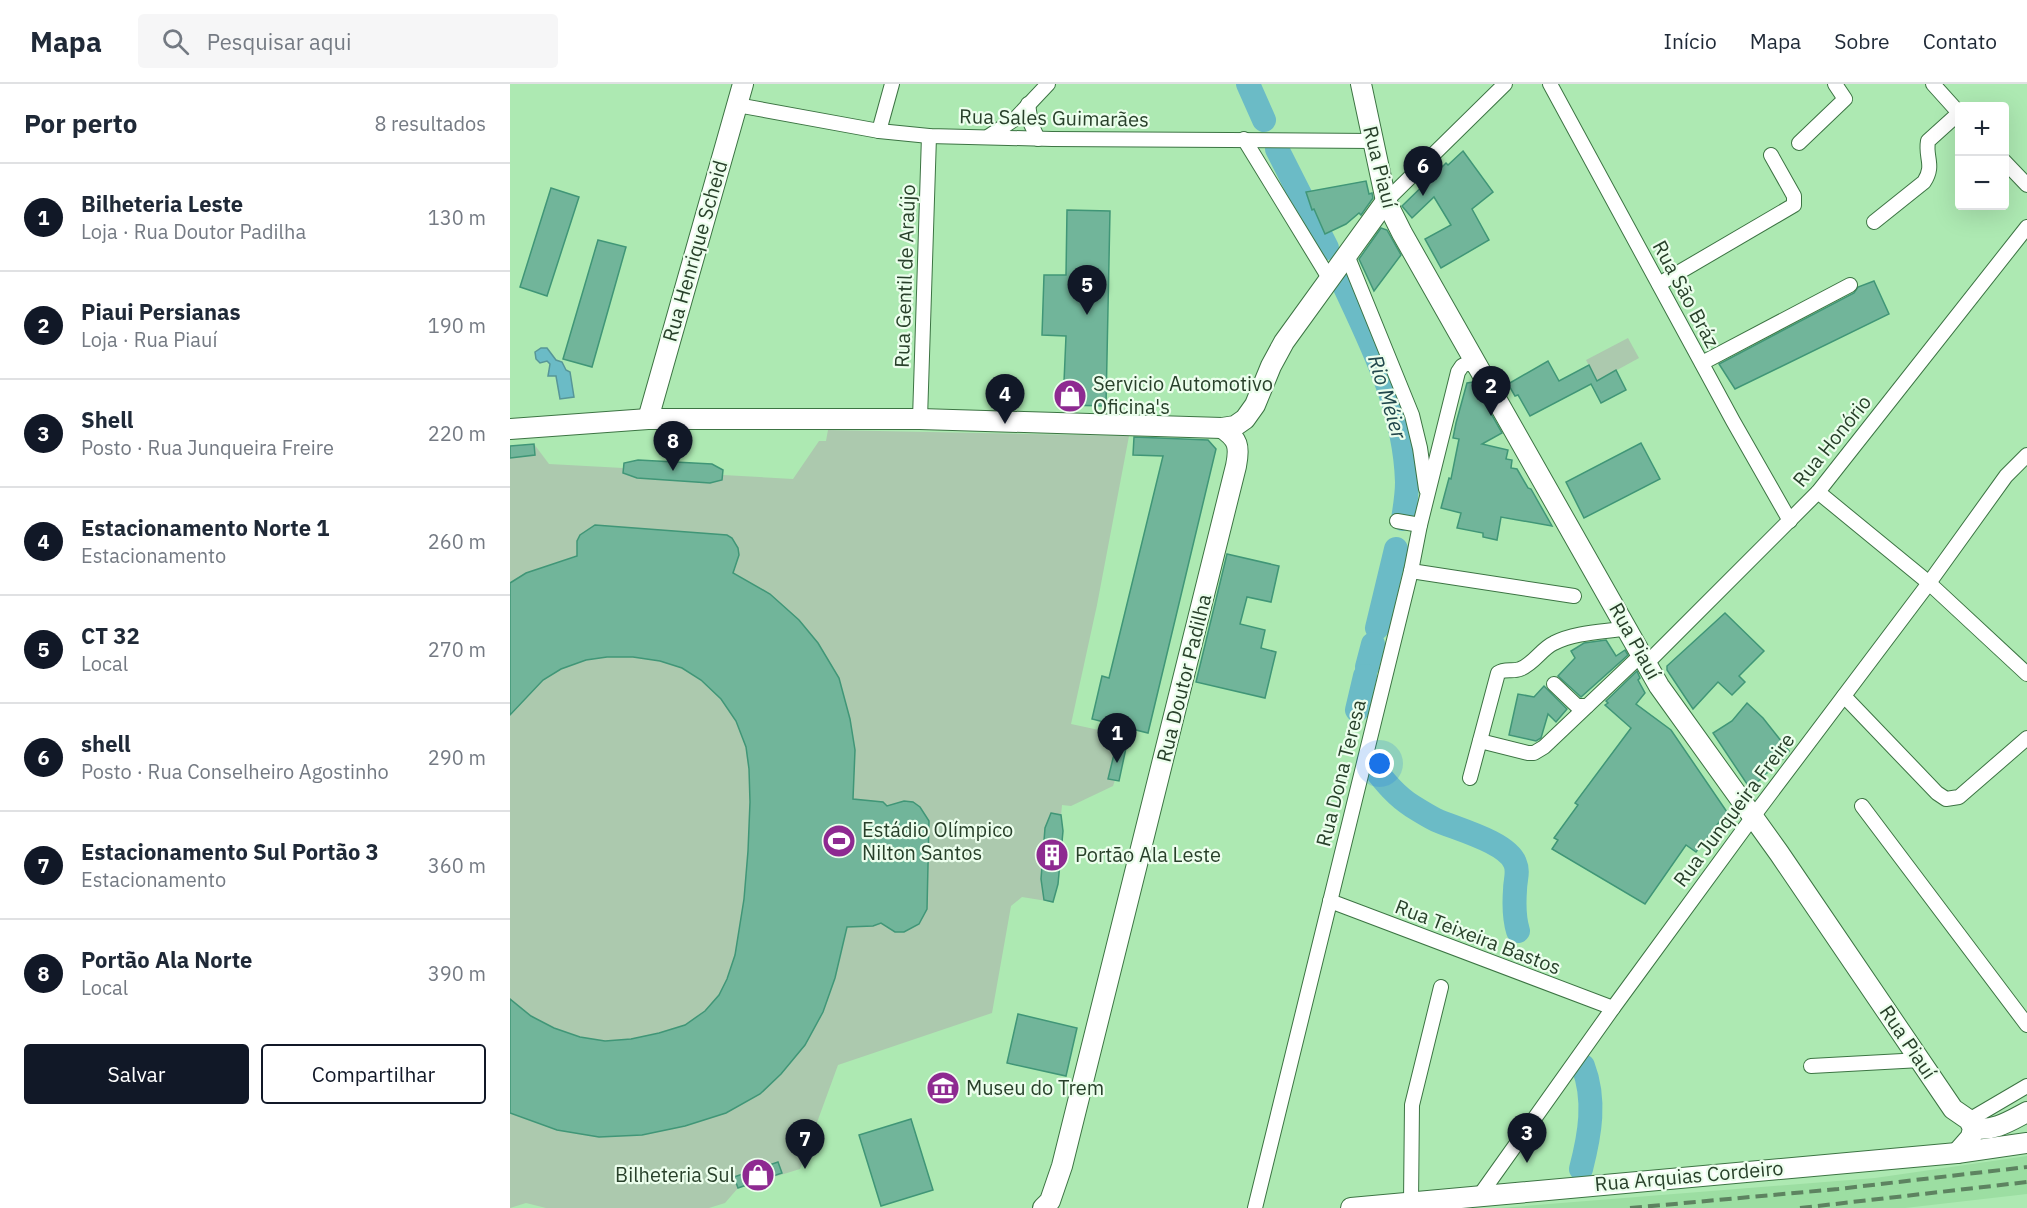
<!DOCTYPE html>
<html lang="pt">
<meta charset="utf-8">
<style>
body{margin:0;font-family:"IBM Plex Sans",sans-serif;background:#f6f6f7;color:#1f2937}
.controls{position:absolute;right:18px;top:18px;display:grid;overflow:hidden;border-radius:6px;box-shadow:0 6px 24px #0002}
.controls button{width:54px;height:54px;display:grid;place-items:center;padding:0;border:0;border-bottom:2px solid #e0e1e3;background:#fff;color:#1f2937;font:30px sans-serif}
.you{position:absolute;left:870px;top:680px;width:21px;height:21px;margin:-15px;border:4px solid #fff;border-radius:50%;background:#1a73e8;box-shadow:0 0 0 9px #1a73e833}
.badge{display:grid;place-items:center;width:39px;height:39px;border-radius:50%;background:#111827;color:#fff;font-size:20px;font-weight:700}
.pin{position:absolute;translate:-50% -50px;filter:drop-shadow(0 2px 3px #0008)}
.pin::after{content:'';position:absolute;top:32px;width:21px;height:18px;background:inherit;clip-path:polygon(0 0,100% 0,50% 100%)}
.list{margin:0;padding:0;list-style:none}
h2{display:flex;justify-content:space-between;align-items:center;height:78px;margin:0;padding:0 24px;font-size:26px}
h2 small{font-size:20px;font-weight:400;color:#747a83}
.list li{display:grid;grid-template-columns:39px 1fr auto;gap:18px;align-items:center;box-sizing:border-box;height:108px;padding:0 24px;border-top:2px solid #e0e1e3}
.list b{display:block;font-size:22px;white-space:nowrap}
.list p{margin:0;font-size:20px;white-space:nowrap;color:#747a83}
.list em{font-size:20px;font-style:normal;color:#747a83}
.actions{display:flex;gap:12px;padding:18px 24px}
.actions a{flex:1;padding:14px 0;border:2px solid #111827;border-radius:6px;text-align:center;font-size:21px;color:#111827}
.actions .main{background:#111827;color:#fff}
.icon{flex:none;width:33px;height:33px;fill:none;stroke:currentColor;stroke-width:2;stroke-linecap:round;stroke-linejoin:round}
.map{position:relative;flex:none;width:1517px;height:1124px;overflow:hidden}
header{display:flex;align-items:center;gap:36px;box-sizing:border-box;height:84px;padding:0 30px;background:#fff;border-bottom:2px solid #e0e1e3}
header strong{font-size:28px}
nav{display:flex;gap:33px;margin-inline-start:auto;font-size:21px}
.search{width:420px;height:54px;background:#f6f6f7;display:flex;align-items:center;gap:15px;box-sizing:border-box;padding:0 21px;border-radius:6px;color:#747a83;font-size:22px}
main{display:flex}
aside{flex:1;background:#fff}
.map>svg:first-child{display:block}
.built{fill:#9cdea2}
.green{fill:#acc9ae}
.water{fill:#6bbbc6;stroke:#579697;stroke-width:1.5}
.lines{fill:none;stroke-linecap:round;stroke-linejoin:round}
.river{stroke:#6bbbc6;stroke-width:24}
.building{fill:#71b59a;stroke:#409677;stroke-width:1.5}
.street-casing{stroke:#3c7443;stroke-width:16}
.secondary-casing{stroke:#3c7443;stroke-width:22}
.street{stroke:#fff;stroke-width:14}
.secondary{stroke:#fff;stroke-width:20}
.rail{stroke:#5d8360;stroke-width:4;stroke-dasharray:12 6;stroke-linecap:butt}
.labels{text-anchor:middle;stroke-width:4.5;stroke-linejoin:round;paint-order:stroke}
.street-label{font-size:20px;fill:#28402a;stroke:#ecfeed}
.poi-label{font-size:20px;fill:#28402a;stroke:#ecfeed;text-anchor:start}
.water-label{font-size:21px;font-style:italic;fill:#21474c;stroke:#ecfeed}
</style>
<header>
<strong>Mapa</strong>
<div class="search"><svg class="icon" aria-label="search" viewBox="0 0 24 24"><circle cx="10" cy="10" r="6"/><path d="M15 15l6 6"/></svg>Pesquisar aqui</div>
<nav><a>Início</a><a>Mapa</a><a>Sobre</a><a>Contato</a></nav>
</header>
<main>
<aside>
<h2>Por perto<small>8 resultados</small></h2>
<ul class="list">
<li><span class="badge">1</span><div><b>Bilheteria Leste</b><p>Loja · Rua Doutor Padilha</p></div><em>130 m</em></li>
<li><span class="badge">2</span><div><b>Piaui Persianas</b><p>Loja · Rua Piauí</p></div><em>190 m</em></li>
<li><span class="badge">3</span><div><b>Shell</b><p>Posto · Rua Junqueira Freire</p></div><em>220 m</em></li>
<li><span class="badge">4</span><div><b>Estacionamento Norte 1</b><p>Estacionamento</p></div><em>260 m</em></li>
<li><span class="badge">5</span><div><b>CT 32</b><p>Local</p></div><em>270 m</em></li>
<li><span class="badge">6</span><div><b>shell</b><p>Posto · Rua Conselheiro Agostinho</p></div><em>290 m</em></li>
<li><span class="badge">7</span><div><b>Estacionamento Sul Portão 3</b><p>Estacionamento</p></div><em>360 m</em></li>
<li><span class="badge">8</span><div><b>Portão Ala Norte</b><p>Local</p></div><em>390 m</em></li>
</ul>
<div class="actions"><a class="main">Salvar</a><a>Compartilhar</a></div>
</aside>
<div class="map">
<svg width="1517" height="1124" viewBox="0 0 1517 1124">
<rect width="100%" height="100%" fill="#ade9b2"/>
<path class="built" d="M1517 1072V1110L1395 1124H990L1365 1094Z"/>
<g class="green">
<path d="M1118 254 1129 274 1087 297 1076 276Z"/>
<path d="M318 346 619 352 587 521 561 640 617 652 609 697 605 696 603 702 561 722 552 721 543 818 512 813 501 822 482 929 328 981 290 1085 228 1104 215 1119 199 1124H36L16 1119 0 1124V362L24 360 39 380 113 384 114 379 128 376 202 380 213 386V391L283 395 309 357H316Z"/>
</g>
<path class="water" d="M31 264H37L46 276 52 278 56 286 60 288 64 313 50 315 46 292H38L40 280 37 277 30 279 26 275 25 268Z"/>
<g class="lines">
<g class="river">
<path d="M738 0 754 36"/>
<path d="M767 65 817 164"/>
<path d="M832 197C862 261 895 326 897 398 897 410 895 423 893 435"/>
<path d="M867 544 886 465"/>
<path d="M857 583 863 560"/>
<path d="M847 626 855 592"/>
<path d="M863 683C875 698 886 712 902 722 910 727 918 732 926 736 946 745 997 758 1005 779 1009 788 1005 796 1005 806 1004 820 1004 834 1008 847"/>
<path d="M1071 1085C1080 1050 1086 1016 1073 982"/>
</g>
</g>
<g class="building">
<path d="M953 67 983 108 962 125 979 156 931 184 915 155 941 141 924 113 902 134 892 122 930 85 936 79 938 81Z"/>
<path d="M856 97 859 110 862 109 863 114 851 131 849 129 836 140 815 150 804 125 802 126 796 108Z"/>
<path d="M41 104 69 113 37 212 10 203Z"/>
<path d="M557 126 600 127 596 322 553 321 556 252 532 251 534 191H556Z"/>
<path d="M871 144 877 146 891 171 864 207 849 175Z"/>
<path d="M88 156 116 163 82 283 53 275Z"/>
<path d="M1364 197 1379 230 1225 305 1209 280 1344 209 1348 203Z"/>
<path d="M1038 277 1049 297 1079 281 1087 297 1106 286 1116 306 1091 319 1081 300 1020 332 1008 311 1005 312 998 300Z"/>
<path d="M963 298 992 349 972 360 998 366 996 375 1002 376 1001 384 1007 385 1018 404 1021 405 1042 442 991 433 987 456 973 453V449L947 444 951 429 931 424 939 394 941 395 949 355 943 354 946 339 957 299Z"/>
<path d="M624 353 698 356 706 365 638 649 582 635 592 592 599 594 653 372 623 371Z"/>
<path d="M1131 359 1150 395 1074 434 1056 398Z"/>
<path d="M24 360 25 371 0 374V362Z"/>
<path d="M128 376 202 380 213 386 212 396 200 399 127 394 113 389 114 379Z"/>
<path d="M85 441 217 451 222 454 228 464 229 471 223 489 260 510 289 536 308 559 329 594 340 635 345 666 343 715 373 718 377 722 394 717 403 718 410 723 419 737 417 825 409 840 394 848H385L371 839 363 842 337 843 325 894 313 928 295 961 271 990 250 1010 216 1029 175 1042 132 1051 89 1053 47 1046 0 1029V915L21 932 44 944 70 953 95 957 121 955 149 949 175 941 195 927 209 911 217 895 225 871 234 815 238 767 240 718 239 685 236 663 226 637 211 615 191 596 172 584 150 577 123 573H97L76 576 51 585 33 596 0 631V499L16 489 67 472V457L70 451Z"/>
<path d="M717 470 769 482 761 518 737 513 730 540 755 546 751 564 766 568 755 614 686 598Z"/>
<path d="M1215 529 1254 567 1229 592 1235 598 1222 611 1208 598 1183 625 1157 586V582Z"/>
<path d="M1096 556 1106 572 1115 566 1118 571 1071 613 1048 592 1065 574 1061 567 1074 559Z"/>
<path d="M1127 587 1130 594 1128 596 1135 609 1126 620 1161 646 1217 728 1186 768 1176 761 1135 820 1042 765 1048 756 1044 754 1068 721 1065 719 1121 644 1095 621 1098 619 1096 617Z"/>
<path d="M1034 602 1057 625 1046 638 1038 630 1031 654 1026 657 999 651 1008 610 1024 613Z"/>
<path d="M1237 619 1253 634 1279 667 1273 675 1269 670 1253 683 1257 689 1252 692 1253 694 1239 703 1203 649 1222 637Z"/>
<path d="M606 662 616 664 609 697 598 695Z"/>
<path d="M541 729 551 731 553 747 548 800 543 818 534 816 531 795 535 744Z"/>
<path d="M508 930 567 944 556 992 497 979Z"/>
<path d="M401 1035 423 1106 371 1122 349 1051Z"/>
<path d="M268 1078 272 1089 228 1104 224 1093Z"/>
</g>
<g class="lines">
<defs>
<g id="street">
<path d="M1040 0 1223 337 1280 437"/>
<path d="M1423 0 1450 30"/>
<path d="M518 20 521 40 528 55"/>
<path d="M227 21 369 47 419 52 542 55 863 57"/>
<path d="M369 47 382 0"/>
<path d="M479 52 505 35 538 0"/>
<path d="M734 55 819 194"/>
<path d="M1289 59 1335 15 1325 0"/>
<path d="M1494 77 1517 101"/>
<path d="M876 117 995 0"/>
<path d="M1364 138 1414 98C1425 81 1415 74 1418 57L1449 29"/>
<path d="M837 171 902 331 910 364 916 405"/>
<path d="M1149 200 1284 121V112L1261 71"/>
<path d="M1192 279 1340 201"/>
<path d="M410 335 419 52"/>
<path d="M1308 408 1419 499 1517 590"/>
<path d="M887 437 910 441"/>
<path d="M901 487 1064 512"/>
<path d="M1137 579 1308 408 1517 143"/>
<path d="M1044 600 1067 622H1077"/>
<path d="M1334 612 1427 709 1436 715 1449 713 1517 654"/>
<path d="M970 657 1018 669H1024L1034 663 1132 570"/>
<path d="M960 694 988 589C995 584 1003 588 1010 585 1024 580 1031 565 1044 559 1066 548 1094 548 1118 544"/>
<path d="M1352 722 1517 941"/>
<path d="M820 817 1103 924"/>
<path d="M1301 982 1411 976"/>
<path d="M1459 1036 1517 1002"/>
<path d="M970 1111 1103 924 1242 734 1419 499 1496 392 1517 371"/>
<path d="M901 1118 902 1021 931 903"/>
<path d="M745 1124 901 487 910 441 948 288 952 282 958 279 968 284"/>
</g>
<g id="secondary">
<path d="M851 0 876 117 892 149 1149 602 1269 769 1443 1025 1459 1036 1463 1044 1461 1053 1447 1069"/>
<path d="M138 335 233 0"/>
<path d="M0 345 138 335H410L712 344 725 342 735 335 745 321 761 282 774 258 876 117"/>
<path d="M1463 1044C1483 1048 1500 1037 1517 1028"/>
<path d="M533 1124 540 1117 552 1082 726 382C730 362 728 355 712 344"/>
<path d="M841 1124 1447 1069 1517 1059"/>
</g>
</defs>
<use href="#street" class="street-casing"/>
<use href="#secondary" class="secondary-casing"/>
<use href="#street" class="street"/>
<use href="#secondary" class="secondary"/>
<g class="rail">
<path d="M1120 1124 1328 1105 1517 1083"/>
<path d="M1290 1124 1517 1098"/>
</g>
</g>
<defs>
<symbol id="shop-disc" viewBox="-11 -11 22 22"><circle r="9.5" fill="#8e2a91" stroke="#ecfeed"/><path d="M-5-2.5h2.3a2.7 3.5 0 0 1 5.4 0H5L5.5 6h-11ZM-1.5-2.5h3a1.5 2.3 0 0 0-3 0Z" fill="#fff"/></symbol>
<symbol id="stadium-disc" viewBox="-11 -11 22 22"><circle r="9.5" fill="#8e2a91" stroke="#ecfeed"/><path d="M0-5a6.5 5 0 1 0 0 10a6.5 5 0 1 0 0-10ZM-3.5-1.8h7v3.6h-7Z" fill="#fff"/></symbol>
<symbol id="building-disc" viewBox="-11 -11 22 22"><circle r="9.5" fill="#8e2a91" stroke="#ecfeed"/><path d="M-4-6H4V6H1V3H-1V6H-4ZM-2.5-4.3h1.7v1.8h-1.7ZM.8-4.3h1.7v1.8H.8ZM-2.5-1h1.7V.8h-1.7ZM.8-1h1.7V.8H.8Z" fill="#fff"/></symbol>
<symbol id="museum-disc" viewBox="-11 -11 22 22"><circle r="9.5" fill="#8e2a91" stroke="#ecfeed"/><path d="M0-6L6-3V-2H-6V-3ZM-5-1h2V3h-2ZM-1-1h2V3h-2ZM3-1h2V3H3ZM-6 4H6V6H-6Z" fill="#fff"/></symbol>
</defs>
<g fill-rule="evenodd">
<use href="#shop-disc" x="541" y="293" width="38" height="38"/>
<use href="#stadium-disc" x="310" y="738" width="38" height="38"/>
<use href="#building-disc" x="523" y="752" width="38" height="38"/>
<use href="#museum-disc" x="414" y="985" width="38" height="38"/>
<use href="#shop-disc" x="229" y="1072" width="38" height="38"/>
</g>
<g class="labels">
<g class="street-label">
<text transform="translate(544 34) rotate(1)" y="7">Rua Sales Guimarães</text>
<text transform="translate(870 83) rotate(76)" y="7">Rua Piauí</text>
<text transform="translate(185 167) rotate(-74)" y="7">Rua Henrique Scheid</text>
<text transform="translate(395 192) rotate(-88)" y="7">Rua Gentil de Araújo</text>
<text transform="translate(1176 210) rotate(62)" y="7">Rua São Bráz</text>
<text transform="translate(1322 357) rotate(-51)" y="7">Rua Honório</text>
<text transform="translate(1125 557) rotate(61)" y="7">Rua Piauí</text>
<text transform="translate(674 594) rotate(-76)" y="7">Rua Doutor Padilha</text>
<text transform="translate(831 689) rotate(-76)" y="7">Rua Dona Teresa</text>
<text transform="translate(1224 726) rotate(-53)" y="7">Rua Junqueira Freire</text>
<text transform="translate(968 853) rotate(21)" y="7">Rua Teixeira Bastos</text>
<text transform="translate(1398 958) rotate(56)" y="7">Rua Piauí</text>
<text transform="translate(1179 1092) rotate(-5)" y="7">Rua Arquias Cordeiro</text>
</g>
<g class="poi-label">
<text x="583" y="307">Servicio Automotivo<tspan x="583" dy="23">Oficina's</tspan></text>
<text x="352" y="753">Estádio Olímpico<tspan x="352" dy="23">Nilton Santos</tspan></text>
<text x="565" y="778">Portão Ala Leste</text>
<text x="456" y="1011">Museu do Trem</text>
<text x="225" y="1098" text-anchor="end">Bilheteria Sul</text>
</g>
<g class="water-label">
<text transform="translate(877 313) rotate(73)" y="7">Rio Méier</text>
</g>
</g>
</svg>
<div class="controls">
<button>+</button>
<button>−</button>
</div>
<div class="you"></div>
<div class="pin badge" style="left:607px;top:679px">1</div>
<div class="pin badge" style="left:981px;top:332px">2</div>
<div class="pin badge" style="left:1017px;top:1079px">3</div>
<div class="pin badge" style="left:495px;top:340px">4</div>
<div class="pin badge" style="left:577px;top:231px">5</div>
<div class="pin badge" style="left:913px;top:112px">6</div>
<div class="pin badge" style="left:295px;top:1085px">7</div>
<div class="pin badge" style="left:163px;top:387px">8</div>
</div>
</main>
